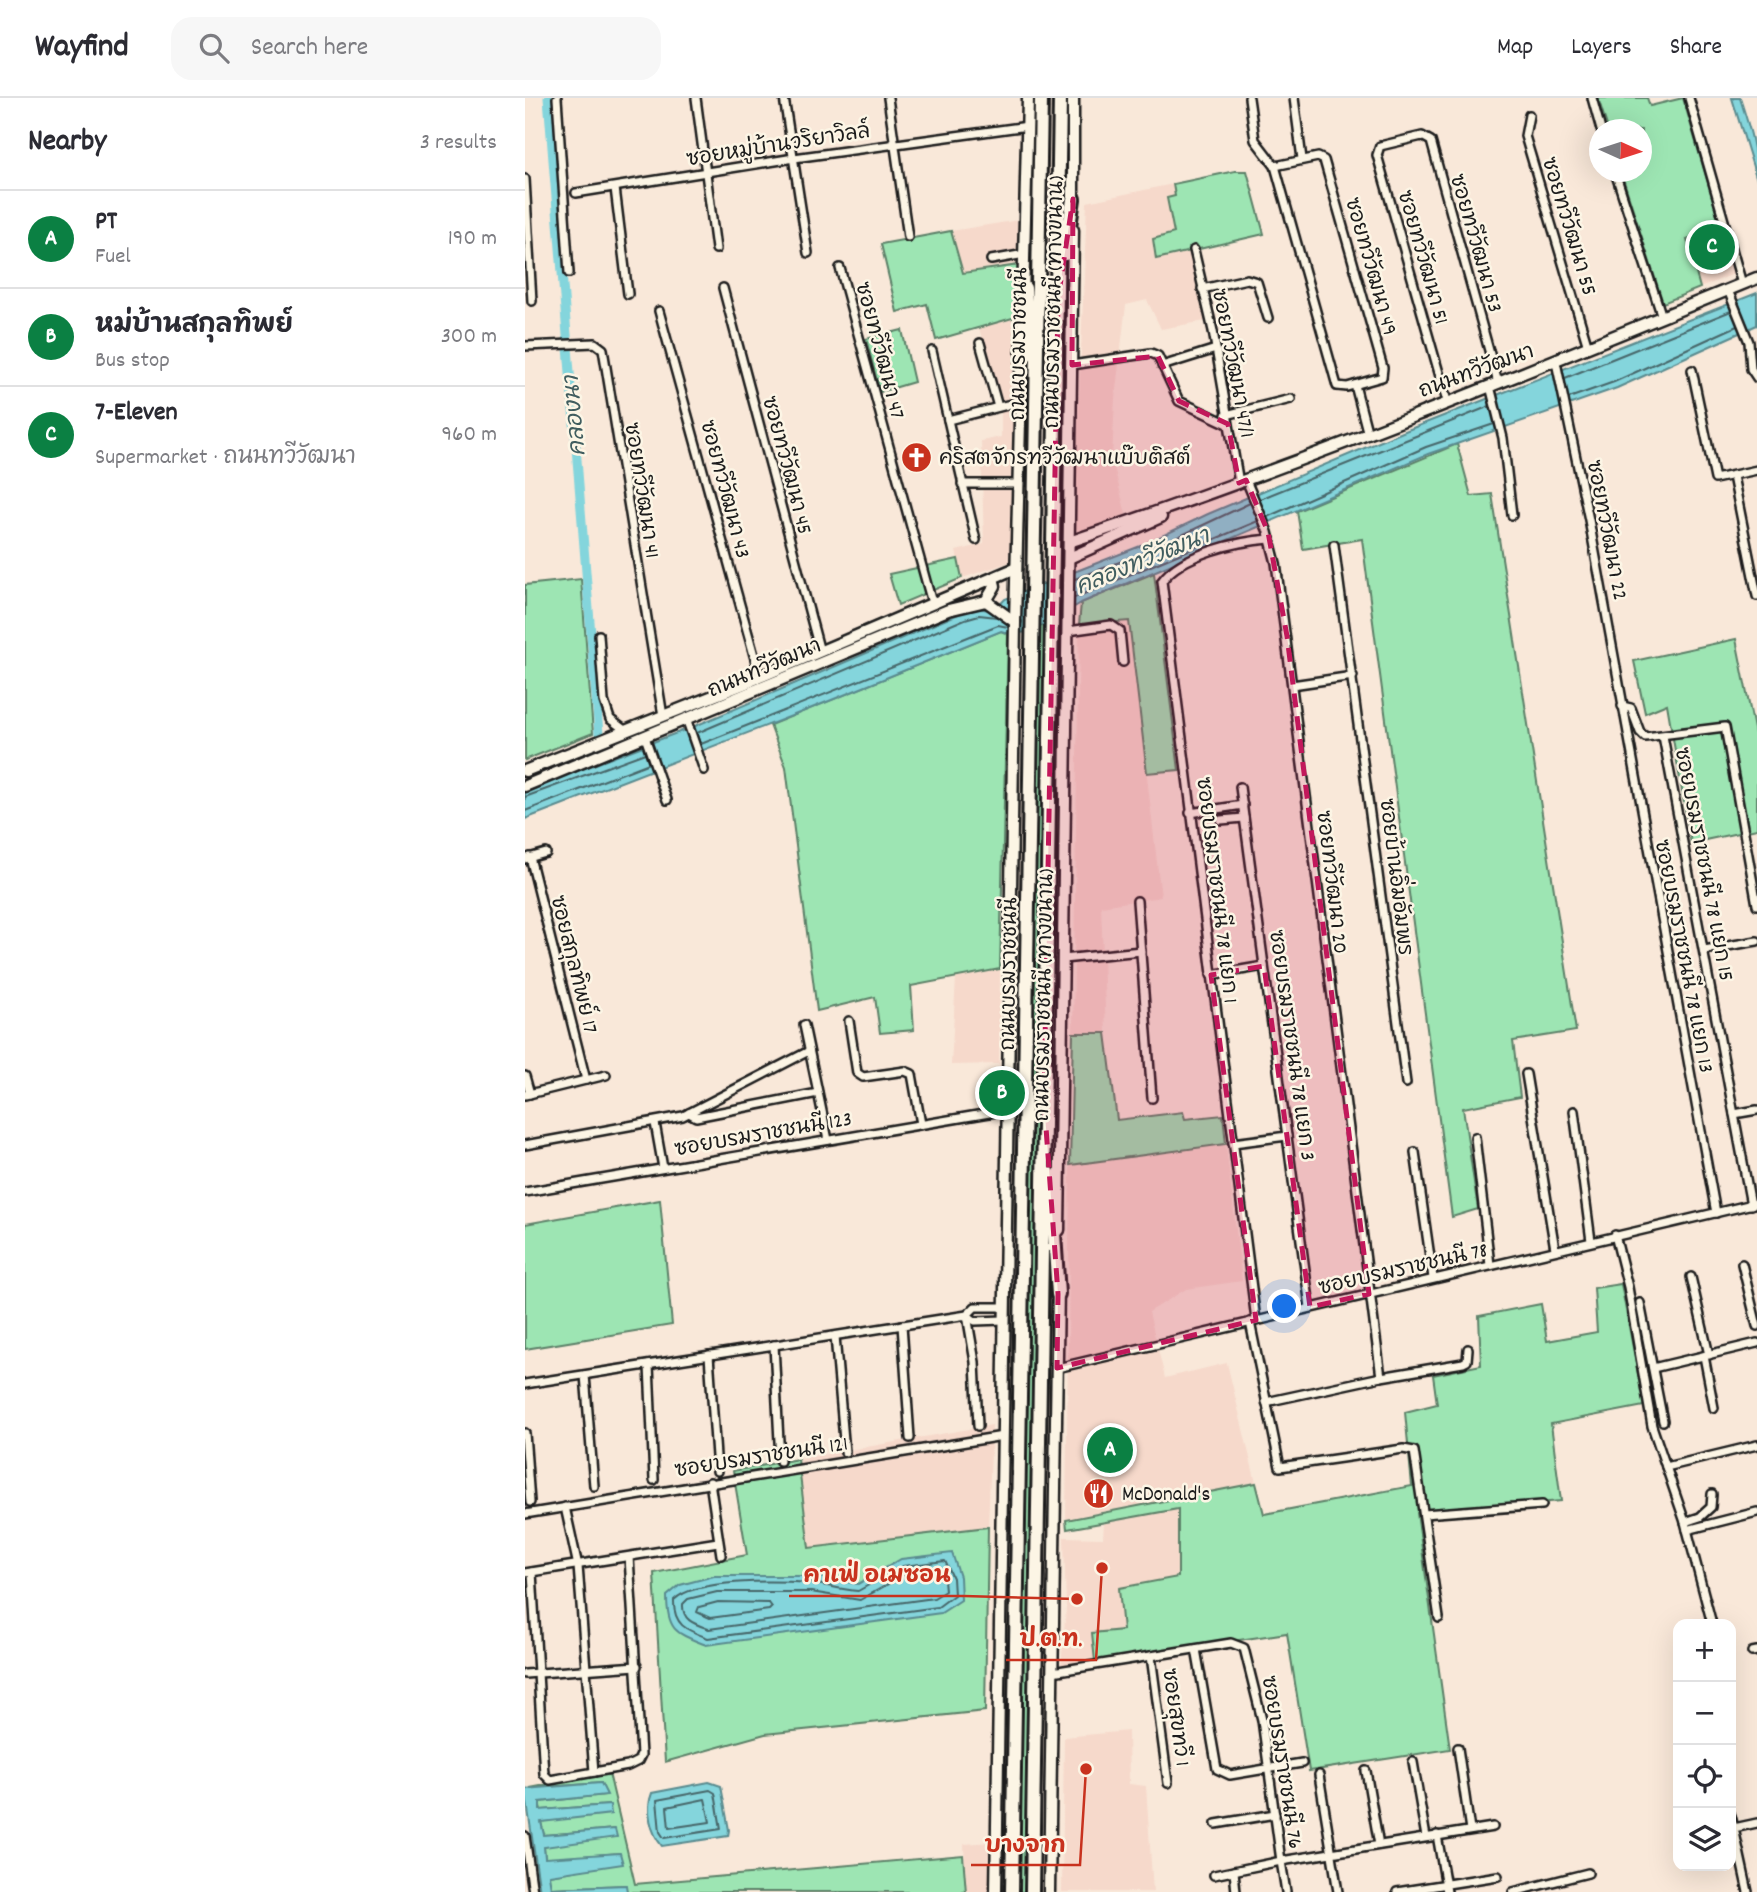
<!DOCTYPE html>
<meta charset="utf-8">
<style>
body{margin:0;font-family:Dekko,"Playpen Sans Thai",sans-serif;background:#f7f7f7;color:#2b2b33}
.controls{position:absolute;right:21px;bottom:21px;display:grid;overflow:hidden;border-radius:14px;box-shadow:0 7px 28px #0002}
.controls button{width:63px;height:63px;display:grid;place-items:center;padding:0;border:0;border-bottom:2px solid #e1e1e2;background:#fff;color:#2b2b33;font:35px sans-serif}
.compass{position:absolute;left:1064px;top:21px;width:63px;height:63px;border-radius:50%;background:#fff;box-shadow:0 7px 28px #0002;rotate:93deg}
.you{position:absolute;left:760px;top:1209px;width:24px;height:24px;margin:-18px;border:5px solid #fff;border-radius:50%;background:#1a73e8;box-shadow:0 0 0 10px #1a73e833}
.badge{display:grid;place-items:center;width:46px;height:46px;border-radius:50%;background:#0b8043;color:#fff;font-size:23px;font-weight:700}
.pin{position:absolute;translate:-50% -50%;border:4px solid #fff;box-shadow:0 2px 7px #0006}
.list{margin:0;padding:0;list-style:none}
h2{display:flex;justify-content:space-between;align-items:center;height:91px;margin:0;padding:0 28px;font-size:30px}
h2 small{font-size:23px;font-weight:400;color:#7c7c81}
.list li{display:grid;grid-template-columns:46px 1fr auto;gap:21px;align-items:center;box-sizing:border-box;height:98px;padding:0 28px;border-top:2px solid #e1e1e2}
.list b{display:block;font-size:26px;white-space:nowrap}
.list p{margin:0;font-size:23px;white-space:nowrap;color:#7c7c81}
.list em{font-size:23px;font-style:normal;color:#7c7c81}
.icon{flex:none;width:38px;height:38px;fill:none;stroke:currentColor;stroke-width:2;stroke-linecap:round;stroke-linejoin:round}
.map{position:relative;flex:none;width:1232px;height:1794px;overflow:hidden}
header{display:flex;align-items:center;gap:42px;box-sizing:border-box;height:98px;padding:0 35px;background:#fff;border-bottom:2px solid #e1e1e2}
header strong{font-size:33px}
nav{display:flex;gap:38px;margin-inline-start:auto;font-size:24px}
.search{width:490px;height:63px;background:#f7f7f7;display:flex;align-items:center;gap:18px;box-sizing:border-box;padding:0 24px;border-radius:21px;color:#7c7c81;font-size:26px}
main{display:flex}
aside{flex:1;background:#fff}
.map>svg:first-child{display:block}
.built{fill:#f6d9cb}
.green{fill:#9de5b3;stroke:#5c8068;stroke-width:2}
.water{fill:#84d5dc;stroke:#5a8b8f;stroke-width:2}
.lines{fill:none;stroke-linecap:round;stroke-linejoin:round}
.shore{stroke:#466669;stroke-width:2}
.canal{stroke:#84d5dc;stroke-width:9}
.street-casing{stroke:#1c1c1c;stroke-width:12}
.secondary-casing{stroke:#1c1c1c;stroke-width:15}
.highway-casing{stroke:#1c1c1c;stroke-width:18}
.street{stroke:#fcf5e5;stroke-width:7}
.secondary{stroke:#fcf5e5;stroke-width:10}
.highway{stroke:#fcf5e5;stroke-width:12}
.marked{fill:#c2185b;fill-opacity:0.2;stroke:#c2185b;stroke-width:5;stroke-dasharray:14 9;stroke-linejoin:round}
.labels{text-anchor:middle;stroke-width:5;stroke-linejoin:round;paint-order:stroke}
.street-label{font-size:21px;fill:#1c1c1c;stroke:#fcf5e5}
.poi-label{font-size:21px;fill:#1c1c1c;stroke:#fcf5e5;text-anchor:start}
.water-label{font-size:23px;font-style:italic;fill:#405d5f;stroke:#fcf5e5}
.leader{fill:none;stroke:#c8321e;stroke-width:2.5}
.callout-dot{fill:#c8321e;stroke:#fcf5e5;stroke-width:2.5}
.callout-label{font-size:23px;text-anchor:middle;font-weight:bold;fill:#c8321e;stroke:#fcf5e5;stroke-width:5;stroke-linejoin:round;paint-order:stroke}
</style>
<header>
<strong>Wayfind</strong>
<div class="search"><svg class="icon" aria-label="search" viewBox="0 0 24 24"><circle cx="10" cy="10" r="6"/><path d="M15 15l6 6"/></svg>Search here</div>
<nav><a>Map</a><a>Layers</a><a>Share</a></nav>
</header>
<main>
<aside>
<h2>Nearby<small>3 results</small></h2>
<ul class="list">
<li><span class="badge">A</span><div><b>PT</b><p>Fuel</p></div><em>190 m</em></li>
<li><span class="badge">B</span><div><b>หม่บ้านสกุลทิพย์</b><p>Bus stop</p></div><em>300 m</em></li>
<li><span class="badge">C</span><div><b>7-Eleven</b><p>Supermarket · ถนนทวีวัฒนา</p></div><em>960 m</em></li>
</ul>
</aside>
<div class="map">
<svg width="1232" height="1794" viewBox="0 0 1232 1794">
<rect width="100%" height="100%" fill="#f9e8d9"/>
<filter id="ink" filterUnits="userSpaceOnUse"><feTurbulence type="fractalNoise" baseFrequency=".0143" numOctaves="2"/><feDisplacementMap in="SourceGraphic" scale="14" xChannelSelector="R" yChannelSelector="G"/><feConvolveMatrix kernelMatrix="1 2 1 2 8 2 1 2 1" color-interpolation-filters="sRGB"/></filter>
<g filter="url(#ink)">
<g class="built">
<path d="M648 86 650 98 642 101 649 135 665 153 680 223 636 231 622 202 601 207 590 300 587 361 601 416 553 436 549 425 562 104Z"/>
<path d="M494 122V167L438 175 426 133Z"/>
<path d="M1196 130 1211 175 1175 190 1162 141Z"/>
<path d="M491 219 487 459 485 464 437 480 431 453 459 446 456 343 476 339V303L454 230Z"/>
<path d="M604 523 636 799 576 808 581 935H548L554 527Z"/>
<path d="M475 871 474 966 426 967 431 880Z"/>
<path d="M701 1046 717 1183 661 1191 624 1214 640 1280 702 1265 731 1385 541 1422 545 1067Z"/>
<path d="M467 1327 463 1429 283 1450 273 1361Z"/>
<path d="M653 1411V1479L594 1490 598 1532 568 1535 570 1563 536 1568 541 1510 539 1439 578 1440 579 1425Z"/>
<path d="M603 1633 604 1686 621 1688 628 1794H537L539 1639Z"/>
<path d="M467 1744V1794H441L439 1746Z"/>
</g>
<g class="green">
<path d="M1073 0H1122L1125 8 1158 0 1196 130 1162 142 1175 190 1138 205 1096 74H1116V32L1083 31Z"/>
<path d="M710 73H722L739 136 631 161 628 141 649 135 642 100 650 98 648 86Z"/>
<path d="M426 133 438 175 494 167 491 219 411 242 402 206 372 214 356 146Z"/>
<path d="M377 232 389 284 355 294 341 241Z"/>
<path d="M932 346 946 398 967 396 1051 933 988 943 995 999 938 1010 953 1111 927 1119 837 441 778 451 772 413Z"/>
<path d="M433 461 437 480 373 507 364 476Z"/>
<path d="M629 475 654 672 622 675 604 523 554 527 556 505Z"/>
<path d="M56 481 68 635 0 662V487Z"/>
<path d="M522 524 502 1794H493L514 529Z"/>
<path d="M476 533 483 536 475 871 386 888 389 932 355 935 350 899 292 913 261 669 245 627Z"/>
<path d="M1211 541 1232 646V731L1166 745 1142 606 1120 615 1109 563Z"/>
<path d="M548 935H581L592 1022 658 1014 660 1021 698 1017 701 1046 545 1067Z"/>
<path d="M135 1102 147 1227 0 1251V1126Z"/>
<path d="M1096 1186 1119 1308 1026 1326 1036 1403 892 1415 925 1651 784 1673 762 1535 570 1563 567 1535 598 1532 594 1490 653 1479V1411L542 1431 541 1422 731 1385 739 1416 887 1388 880 1314 912 1306 908 1277 956 1267 954 1218 1016 1206 1022 1243 1072 1234 1069 1190Z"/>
<path d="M273 1361 284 1450 463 1429 460 1613 240 1636 140 1664 129 1475 222 1457 208 1373Z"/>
<path d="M84 1675 110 1786 438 1757 441 1794H102L100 1787 26 1790 23 1777 97 1765 94 1755 20 1761 19 1749 89 1731 19 1737 16 1724 85 1707 16 1712 14 1704 81 1697 76 1685 5 1690Z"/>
</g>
<g class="water">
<path d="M1207 0H1215C1224 28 1232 53 1232 82Z"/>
<path d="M1232 195V227L1092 290 903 356 556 505C535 517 501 544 476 533L282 612 0 721V693L170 628 438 514 453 510 469 513 480 501 618 447 683 416 880 333Z"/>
<path d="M427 1455 435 1479 436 1502 416 1515 181 1547C151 1535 142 1533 142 1498L155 1487 189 1478H289L333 1486 376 1461Z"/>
<path d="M184 1684 196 1688 204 1732 203 1738 137 1748C126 1735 120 1712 127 1695Z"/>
<path d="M76 1685 82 1697 15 1704V1712L85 1707 86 1716 16 1724 19 1737 90 1731 92 1739 19 1749 20 1760 95 1755 98 1766 24 1777 26 1790 101 1787 102 1794H15L0 1691Z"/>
</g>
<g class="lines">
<g class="shore">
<path d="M1040 280 1206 213"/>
<path d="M1044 300 1089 284 1212 228"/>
<path d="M735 401 965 308"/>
<path d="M742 419 901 349 969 326"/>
<path d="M550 481 621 454 725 405"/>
<path d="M549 500 733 423"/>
<path d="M172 635 440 521 454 517 472 519"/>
<path d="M176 646 473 527 483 529"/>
<path d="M0 699 120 655"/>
<path d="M0 713 124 665"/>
<path d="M420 1463 428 1480 429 1497 413 1509 183 1540C161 1532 148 1527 149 1502 171 1480 254 1483 286 1485 301 1487 317 1492 333 1493L378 1468Z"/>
<path d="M414 1472 419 1481 420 1493 409 1500 184 1531C170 1526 157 1523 158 1506L163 1501 192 1494H286L335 1502 381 1476Z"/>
<path d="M193 1504 244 1505 247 1509 244 1512 185 1520 172 1514 174 1509Z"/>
<path d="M185 1692 190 1695 196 1731 139 1740 135 1734 132 1702Z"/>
<path d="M180 1701 185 1724 144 1730 142 1709Z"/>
</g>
<path class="canal" d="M23 0 74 636"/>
<defs>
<g id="street">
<path d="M32 0 44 175"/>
<path d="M171 0 191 151"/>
<path d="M259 0 283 155"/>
<path d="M363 0 383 139"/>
<path d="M724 0 730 42 750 68 812 288 822 289 857 279 858 270 799 62 793 59 750 68"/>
<path d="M769 0 777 61"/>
<path d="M1067 0 1076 32"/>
<path d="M1164 0 1217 186"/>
<path d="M1004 17 1000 38 1063 249"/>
<path d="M1090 74 1137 219"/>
<path d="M0 81 7 203"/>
<path d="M90 90 103 196"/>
<path d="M51 95 269 60 503 28"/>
<path d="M669 152 688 233 714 385"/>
<path d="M466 162 500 156"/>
<path d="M315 170 407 505"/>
<path d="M198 190 295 554"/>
<path d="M677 191 722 181 732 184 743 220"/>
<path d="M1203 192 1224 244 1226 271 1232 280"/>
<path d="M134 213 235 579"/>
<path d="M455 245 473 309"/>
<path d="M0 248 70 245 78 251 138 618"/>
<path d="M407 253 423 322"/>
<path d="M1031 264 1064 422 1191 1115"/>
<path d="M547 267 626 255 633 258 654 303 703 326"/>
<path d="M637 268 691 251"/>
<path d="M1167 272 1190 381 1232 372"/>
<path d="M830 287 842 333"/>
<path d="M965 288 978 340 987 417"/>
<path d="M922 303 852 57 855 48 897 38 906 43 973 285"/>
<path d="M701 317 766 301"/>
<path d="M1208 378 1232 498"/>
<path d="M721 382 743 434 751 465 856 1279"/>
<path d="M437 386H493"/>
<path d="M451 442 423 322 494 304"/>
<path d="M809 447 881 985"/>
<path d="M543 533 586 527 595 533 598 564"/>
<path d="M74 537 79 603 85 621 101 633"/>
<path d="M767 587 828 578"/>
<path d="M1097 608 1106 610 1115 634 1120 639 1200 629 1232 807"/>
<path d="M162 623 179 672"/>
<path d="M1138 638 1226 1107"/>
<path d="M120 639 142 702"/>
<path d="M715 689 785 1209"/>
<path d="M665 715 718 707"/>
<path d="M696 722 719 720"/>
<path d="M5 759 61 982"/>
<path d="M0 761 21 755"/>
<path d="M612 803 627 1000"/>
<path d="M1179 852 1232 843"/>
<path d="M538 861 616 853"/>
<path d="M686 877 739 868"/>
<path d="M324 923 332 975 338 979 380 973 387 976 396 1026"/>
<path d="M279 927 303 1042"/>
<path d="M1001 976 1030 1151"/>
<path d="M0 978 5 996"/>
<path d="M0 997 81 977"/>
<path d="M1049 1013 1066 1143"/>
<path d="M164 1015 171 1019 293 995"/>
<path d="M1209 1016 1232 1012"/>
<path d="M130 1025 138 1070"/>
<path d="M950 1039 965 1167"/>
<path d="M708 1045 762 1038"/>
<path d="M0 1047 158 1018 284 953"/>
<path d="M890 1054 908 1180"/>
<path d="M0 1094 482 1012"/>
<path d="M1090 1137 1103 1189 1127 1328 1160 1424 1187 1526"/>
<path d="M1217 1166 1232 1228"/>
<path d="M1166 1179 1184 1257"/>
<path d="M1115 1205 1138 1323"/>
<path d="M479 1222 450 1223 442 1217 450 1209H479"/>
<path d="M731 1222 637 483C656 456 714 443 745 441"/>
<path d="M725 1224 755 1369 878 1351 889 1353 914 1520"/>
<path d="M377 1227 385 1340"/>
<path d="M310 1238 320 1354"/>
<path d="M249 1247 255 1363"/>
<path d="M184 1257 192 1373"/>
<path d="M1179 1258 1189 1310"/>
<path d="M124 1267 129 1382"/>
<path d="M532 1270 1232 1105"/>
<path d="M1128 1270 1232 1245"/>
<path d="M60 1277 69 1388"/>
<path d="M0 1286 442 1217 450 1264 453 1328"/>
<path d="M741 1304 856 1279 938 1265 942 1263 943 1251"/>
<path d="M0 1335 5 1404"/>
<path d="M1141 1369 1232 1347"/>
<path d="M185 1384 196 1457"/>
<path d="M40 1409 53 1468 69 1674"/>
<path d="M0 1416 478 1338"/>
<path d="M899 1416 1017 1407"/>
<path d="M1160 1424 1175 1419 1186 1409 1187 1396"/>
<path d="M1162 1432 1232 1414"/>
<path d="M7 1474 19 1676 25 1682 103 1668 113 1663 116 1657 104 1459"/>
<path d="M0 1475 193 1444"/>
<path d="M671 1551 692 1671 705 1677 777 1665"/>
<path d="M1227 1554 1232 1553"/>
<path d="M626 1558 643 1685"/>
<path d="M527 1574 706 1545 719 1550 737 1622 756 1763 968 1729"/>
<path d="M0 1576 112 1568"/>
<path d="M933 1650 945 1732"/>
<path d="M888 1664 901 1739"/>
<path d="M841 1673 854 1747"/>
<path d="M794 1677 813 1794"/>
<path d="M1206 1718 1209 1730"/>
<path d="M691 1726 750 1716"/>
<path d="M912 1737 922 1794"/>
<path d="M0 1738 8 1794"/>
<path d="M709 1773 711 1794"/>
<path d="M689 1777 756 1763 761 1794"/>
<path d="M872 1794 973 1778"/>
<path d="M988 1794 1063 1775"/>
<path d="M1223 1794 1209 1730 1232 1725"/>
</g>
<g id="secondary">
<path d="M548 107V0"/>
<path d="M544 444C777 366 1005 273 1232 180"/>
<path d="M544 460 636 419"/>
<path d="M461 503 470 488 468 480"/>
<path d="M0 673 221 585 491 470"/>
<path d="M0 688 423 512 461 503 490 524"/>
<path d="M534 1132 548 132"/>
<path d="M471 1794 490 524 503 0"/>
<path d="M524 1794 533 1189"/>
</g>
<g id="highway">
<path d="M540 156 548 101"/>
<path d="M500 190 505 255"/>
<path d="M525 1076 533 1196"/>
<path d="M487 1794 516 0"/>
<path d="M507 1794 535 0"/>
</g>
</defs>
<use href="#street" class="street-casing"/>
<use href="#secondary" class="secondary-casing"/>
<use href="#highway" class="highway-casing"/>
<use href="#street" class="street"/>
<use href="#secondary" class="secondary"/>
<use href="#highway" class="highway"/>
</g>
</g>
<path class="marked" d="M548 101 547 267 633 258 654 303 703 326 714 385 721 382 743 434 762 538 844 1196 785 1209 739 868 686 877 731 1222 532 1270 533 1196 519 1002 533 201Z"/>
<defs>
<symbol id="church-disc" viewBox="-11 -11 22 22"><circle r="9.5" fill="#c8321e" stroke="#fcf5e5"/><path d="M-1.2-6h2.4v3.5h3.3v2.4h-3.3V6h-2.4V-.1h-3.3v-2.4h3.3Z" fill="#fff"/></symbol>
<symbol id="restaurant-disc" viewBox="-11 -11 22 22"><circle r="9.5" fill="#c8321e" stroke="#fcf5e5"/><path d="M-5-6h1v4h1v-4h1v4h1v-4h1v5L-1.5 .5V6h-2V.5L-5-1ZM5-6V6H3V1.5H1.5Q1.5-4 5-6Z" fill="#fff"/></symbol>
</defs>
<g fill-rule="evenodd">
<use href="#church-disc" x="374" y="342" width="35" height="35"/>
<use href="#restaurant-disc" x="556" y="1378" width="35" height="35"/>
</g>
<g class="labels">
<g class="street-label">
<text transform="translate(253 46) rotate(-9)" y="7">ซอยหมู่บ้านวริยาวิลล์</text>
<text transform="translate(1045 128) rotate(73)" y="7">ซอยทวีวัฒนา 55</text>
<text transform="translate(952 145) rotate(74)" y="7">ซอยทวีวัฒนา 53</text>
<text transform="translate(899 159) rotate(74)" y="7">ซอยทวีวัฒนา 51</text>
<text transform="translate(847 168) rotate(74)" y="7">ซอยทวีวัฒนา 49</text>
<text transform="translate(528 204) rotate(-89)" y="7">ถนนบรมราชชนนี (ทางขนาน)</text>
<text transform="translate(493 246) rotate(-89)" y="7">ถนนบรมราชชนนี</text>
<text transform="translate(356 252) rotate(75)" y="7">ซอยทวีวัฒนา 47</text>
<text transform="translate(709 265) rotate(79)" y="7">ซอยทวีวัฒนา 47/1</text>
<text transform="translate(951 272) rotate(-20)" y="7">ถนนทวีวัฒนา</text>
<text transform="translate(263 367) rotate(75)" y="7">ซอยทวีวัฒนา 45</text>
<text transform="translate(201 391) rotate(75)" y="7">ซอยทวีวัฒนา 43</text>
<text transform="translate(118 392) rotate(81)" y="7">ซอยทวีวัฒนา 41</text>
<text transform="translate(1083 432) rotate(79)" y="7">ซอยทวีวัฒนา 22</text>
<text transform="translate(239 569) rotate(-23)" y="7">ถนนทวีวัฒนา</text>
<text transform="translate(1180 766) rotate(79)" y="7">ซอยบรมราชชนนี 78 แยก 15</text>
<text transform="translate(872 779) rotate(83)" y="7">ซอยบ้านอิ่มอัมพร</text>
<text transform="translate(808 784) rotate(83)" y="7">ซอยทวีวัฒนา 20</text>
<text transform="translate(693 792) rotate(83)" y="7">ซอยบรมราชชนนี 78 แยก 1</text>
<text transform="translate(1160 858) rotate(79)" y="7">ซอยบรมราชชนนี 78 แยก 13</text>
<text transform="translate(50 866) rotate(76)" y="7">ซอยสกุลทิพย์ 17</text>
<text transform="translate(483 876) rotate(-89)" y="7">ถนนบรมราชชนนี</text>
<text transform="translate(518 897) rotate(-89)" y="7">ถนนบรมราชชนนี (ทางขนาน)</text>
<text transform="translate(768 947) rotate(82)" y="7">ซอยบรมราชชนนี 78 แยก 3</text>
<text transform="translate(238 1035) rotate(-10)" y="7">ซอยบรมราชชนนี 123</text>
<text transform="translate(878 1170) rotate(-13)" y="7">ซอยบรมราชชนนี 78</text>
<text transform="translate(236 1358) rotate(-9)" y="7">ซอยบรมราชชนนี 121</text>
<text transform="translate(652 1619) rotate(82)" y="7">ซอยสุขทวี 1</text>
<text transform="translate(758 1664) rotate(81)" y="7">ซอยบรมราชชนนี 76</text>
</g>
<g class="poi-label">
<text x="414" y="366">คริสตจักรทวีวัฒนาแบ๊บติสต์</text>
<text x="597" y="1402">McDonald's</text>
</g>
<g class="water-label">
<text transform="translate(48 318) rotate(-95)" y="8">คลองนา</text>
<text transform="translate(617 462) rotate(-22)" y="8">คลองทวีวัฒนา</text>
</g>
</g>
<path class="leader" d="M552 1501L439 1498H264M577 1470L571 1562H481M561 1671L555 1767H446"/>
<g class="callout-dot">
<circle cx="552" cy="1501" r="7"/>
<circle cx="577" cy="1470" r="7"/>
<circle cx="561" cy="1671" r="7"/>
</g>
<g class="callout-label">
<text x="352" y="1484">คาเฟ่ อเมซอน</text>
<text x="526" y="1548">ป.ต.ท.</text>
<text x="500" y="1754">บางจาก</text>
</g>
</svg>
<div class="controls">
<button>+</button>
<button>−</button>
<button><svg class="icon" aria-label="locate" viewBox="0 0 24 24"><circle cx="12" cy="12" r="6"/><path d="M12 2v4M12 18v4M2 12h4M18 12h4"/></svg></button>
<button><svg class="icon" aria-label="layers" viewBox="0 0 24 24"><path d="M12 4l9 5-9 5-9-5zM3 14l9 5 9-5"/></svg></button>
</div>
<svg class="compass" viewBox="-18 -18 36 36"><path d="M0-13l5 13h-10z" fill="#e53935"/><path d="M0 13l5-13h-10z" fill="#7c7c81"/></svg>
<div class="you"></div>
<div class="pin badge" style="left:585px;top:1352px">A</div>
<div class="pin badge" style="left:477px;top:995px">B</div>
<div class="pin badge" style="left:1187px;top:149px">C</div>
</div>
</main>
